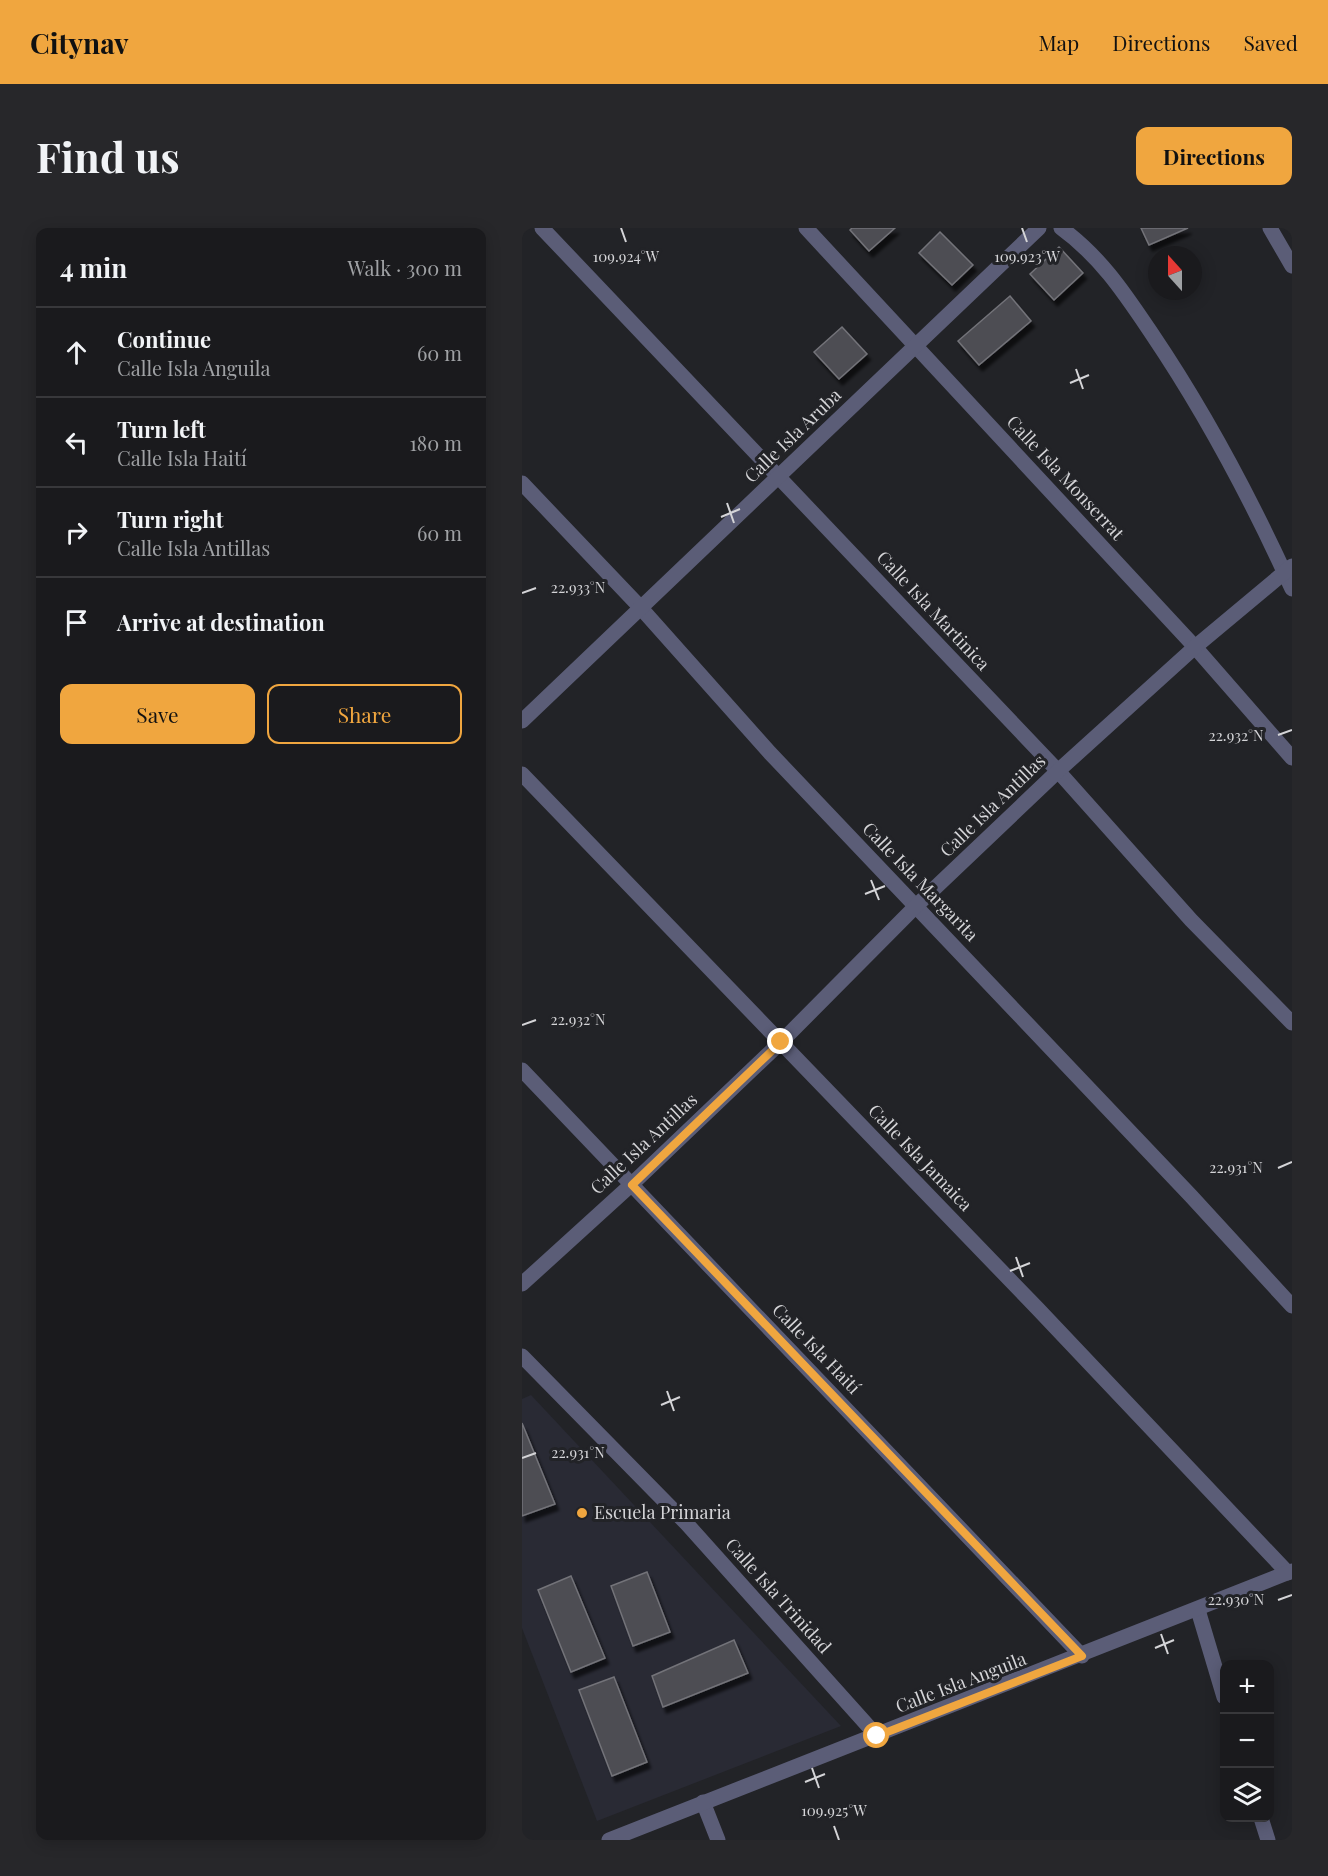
<!DOCTYPE html>
<meta charset="utf-8">
<style>
body{margin:0;font-family:"Playfair Display",serif;background:#27272a;color:#f1f3f6}
.controls{position:absolute;right:18px;bottom:18px;display:grid;overflow:hidden;border-radius:12px;box-shadow:0 3px 15px #0003}
.controls button{width:54px;height:54px;display:grid;place-items:center;padding:0;border:0;border-bottom:2px solid #38383b;background:#1a1a1d;color:#f1f3f6;font:30px sans-serif}
.compass{position:absolute;left:626px;top:18px;width:54px;height:54px;border-radius:50%;background:#1a1a1d;box-shadow:0 3px 15px #0003;rotate:339deg}
.stop{position:absolute;width:18px;height:18px;margin:-14px;border:4px solid #f0a63f;border-radius:50%;background:#fff}
.stop.end{background:#f0a63f;border-color:#fff;box-shadow:0 2px 6px #0008}
.list{margin:0;padding:0;list-style:none}
h2{display:flex;justify-content:space-between;align-items:center;height:78px;margin:0;padding:0 24px;font-size:26px}
h2 small{font-size:20px;font-weight:400;color:#9fa1a4}
.list li{display:grid;grid-template-columns:39px 1fr auto;gap:18px;align-items:center;box-sizing:border-box;height:90px;padding:0 24px;border-top:2px solid #38383b}
.list b{display:block;font-size:22px;white-space:nowrap}
.list p{margin:0;font-size:20px;white-space:nowrap;color:#9fa1a4}
.list em{font-size:20px;font-style:normal;color:#9fa1a4}
.actions{display:flex;gap:12px;padding:18px 24px}
.actions a{flex:1;padding:14px 0;border:2px solid #f0a63f;border-radius:12px;text-align:center;font-size:21px;color:#f0a63f}
.actions .main{background:#f0a63f;color:#111}
.icon{flex:none;width:33px;height:33px;fill:none;stroke:currentColor;stroke-width:2;stroke-linecap:round;stroke-linejoin:round}
.map{position:relative;flex:none;width:770px;height:1612px;overflow:hidden;border-radius:12px}
header{display:flex;align-items:center;gap:36px;box-sizing:border-box;height:84px;padding:0 30px;background:#f0a63f;color:#111}
header strong{font-size:28px}
nav{display:flex;gap:33px;margin-inline-start:auto;font-size:21px}
.intro{display:flex;align-items:center;justify-content:space-between;box-sizing:border-box;height:144px;padding:0 36px}
h1{margin:0;font-size:42px}
.button{padding:15px 27px;border-radius:12px;background:#f0a63f;color:#111;font-size:21px;font-weight:700}
main{display:flex;gap:36px;padding:0 36px}
aside{flex:1;background:#1a1a1d;border-radius:12px;box-shadow:0 3px 15px #0003}
.map>svg:first-child{display:block}
.built{fill:#292a34}
.building{fill:#4d4d53;stroke:#737379;stroke-width:1.5;filter:url(#shadow)}
.lines{fill:none;stroke-linecap:round;stroke-linejoin:round}
.minor{stroke:#5b5d77;stroke-width:15}
.route{stroke:#f0a63f;stroke-width:8}
.ticks{fill:none;stroke:#d4d4d7;stroke-width:2}
.poi-dot{fill:#f0a63f;stroke:#222327;stroke-width:2}
.labels{text-anchor:middle;stroke-width:6;stroke-linejoin:round;paint-order:stroke}
.street-label{font-size:18px;fill:#d4d4d7;stroke:#222327}
.poi-label{font-size:18px;fill:#d4d4d7;stroke:#222327;text-anchor:start}
.ticks-label{font-size:15px;text-anchor:middle;fill:#d4d4d7;stroke:#222327;stroke-width:6;stroke-linejoin:round;paint-order:stroke}
</style>
<header>
<strong>Citynav</strong>
<nav><a>Map</a><a>Directions</a><a>Saved</a></nav>
</header>
<div class="intro"><h1>Find us</h1><a class="button">Directions</a></div>
<main>
<aside>
<h2>4 min<small>Walk · 300 m</small></h2>
<ul class="list">
<li><svg class="icon" aria-label="ahead" viewBox="0 0 24 24"><path d="M12 20V5M6 11l6-6 6 6"/></svg><div><b>Continue</b><p>Calle Isla Anguila</p></div><em>60 m</em></li>
<li><svg class="icon" aria-label="left" viewBox="0 0 24 24"><path d="M17 20v-9H6M10 6l-5 5 5 5"/></svg><div><b>Turn left</b><p>Calle Isla Haití</p></div><em>180 m</em></li>
<li><svg class="icon" aria-label="right" viewBox="0 0 24 24"><path d="M7 20v-9h11M14 6l5 5-5 5"/></svg><div><b>Turn right</b><p>Calle Isla Antillas</p></div><em>60 m</em></li>
<li><svg class="icon" aria-label="arrive" viewBox="0 0 24 24"><path d="M6 21V4h12l-3 4 3 4H6"/></svg><div><b>Arrive at destination</b></div></li>
</ul>
<div class="actions"><a class="main">Save</a><a>Share</a></div>
</aside>
<div class="map">
<svg width="770" height="1612" viewBox="0 0 770 1612">
<defs>
<filter id="shadow"><feDropShadow dx="3.5" dy="6" stdDeviation="1.5" flood-color="#0009"/></filter>
</defs>
<rect width="100%" height="100%" fill="#222327"/>
<path class="built" d="M9 1167 319 1498 75 1593 0 1400V1171Z"/>
<g class="building">
<path d="M330 0H373L347 23 328 2Z"/>
<path d="M619 0H666L627 17Z"/>
<path d="M418 4 451 37 430 57 397 25Z"/>
<path d="M537 19 561 45 532 72 508 46Z"/>
<path d="M488 68 509 93 457 137 436 113Z"/>
<path d="M320 99 345 126 317 151 292 124Z"/>
<path d="M0 1195 33 1276 0 1288Z"/>
<path d="M125 1344 148 1404 111 1418 89 1358Z"/>
<path d="M49 1348 83 1430 49 1444 16 1362Z"/>
<path d="M212 1412 226 1445 141 1479 130 1448Z"/>
<path d="M92 1449 125 1534 90 1548 57 1462Z"/>
</g>
<g class="lines">
<g class="minor">
<path d="M20 0 536 543 669 692 770 795"/>
<path d="M284 0 673 419 770 530"/>
<path d="M539 0C579 29 603 66 630 106 684 186 730 273 770 361"/>
<path d="M748 0 770 38"/>
<path d="M0 255 118 379 248 525 669 968 770 1078"/>
<path d="M0 493 517 0"/>
<path d="M0 546 516 1081 766 1345"/>
<path d="M0 842 560 1428"/>
<path d="M0 1056 110 956 259 814 394 678 536 543 673 419 770 338"/>
<path d="M0 1128 165 1296 355 1508"/>
<path d="M676 1382 702 1469"/>
<path d="M181 1574 196 1612"/>
<path d="M739 1590 746 1612"/>
<path d="M87 1612 770 1343"/>
</g>
</g>
<g class="lines">
<path class="route" d="M259 814 110 957 560 1428 355 1508"/>
</g>
<path class="ticks" d="M99 0 104 14M500 0 505 14M554 141 561 161M548 155 567 147M205 275 212 295M199 289 218 281M0 365 14 360M756 507 770 502M349 652 357 672M343 666 363 658M0 797 14 792M756 940 770 934M494 1029 501 1049M488 1043 508 1035M145 1163 152 1183M139 1177 158 1169M0 1230 14 1225M756 1372 770 1367M639 1406 646 1426M633 1420 652 1412M290 1540 297 1560M283 1554 303 1546M312 1598 317 1612"/>
<circle class="poi-dot" cx="60" cy="1285" r="6"/>
<g class="labels">
<g class="street-label">
<text transform="translate(271 208) rotate(-44)" y="6">Calle Isla Aruba</text>
<text transform="translate(543 250) rotate(47)" y="6">Calle Isla Monserrat</text>
<text transform="translate(411 383) rotate(47)" y="6">Calle Isla Martinica</text>
<text transform="translate(471 578) rotate(-44)" y="6">Calle Isla Antillas</text>
<text transform="translate(398 654) rotate(46)" y="6">Calle Isla Margarita</text>
<text transform="translate(122 916) rotate(-43)" y="6">Calle Isla Antillas</text>
<text transform="translate(398 930) rotate(46)" y="6">Calle Isla Jamaica</text>
<text transform="translate(294 1121) rotate(46)" y="6">Calle Isla Haití</text>
<text transform="translate(256 1368) rotate(48)" y="6">Calle Isla Trinidad</text>
<text transform="translate(439 1455) rotate(-21)" y="6">Calle Isla Anguila</text>
</g>
<g class="poi-label">
<text x="72" y="1291">Escuela Primaria</text>
</g>
</g>
<g class="ticks-label">
<text x="104" y="34">109.924°W</text>
<text x="505" y="34">109.923°W</text>
<text x="56" y="365">22.933°N</text>
<text x="714" y="513">22.932°N</text>
<text x="56" y="797">22.932°N</text>
<text x="714" y="945">22.931°N</text>
<text x="56" y="1230">22.931°N</text>
<text x="714" y="1377">22.930°N</text>
<text x="312" y="1588">109.925°W</text>
</g>
</svg>
<div class="controls">
<button>+</button>
<button>−</button>
<button><svg class="icon" aria-label="layers" viewBox="0 0 24 24"><path d="M12 4l9 5-9 5-9-5zM3 14l9 5 9-5"/></svg></button>
</div>
<svg class="compass" viewBox="-18 -18 36 36"><path d="M0-13l5 13h-10z" fill="#e53935"/><path d="M0 13l5-13h-10z" fill="#9fa1a4"/></svg>
<div class="stop" style="left:355px;top:1508px"></div>
<div class="stop end" style="left:259px;top:814px"></div>
</div>
</main>
